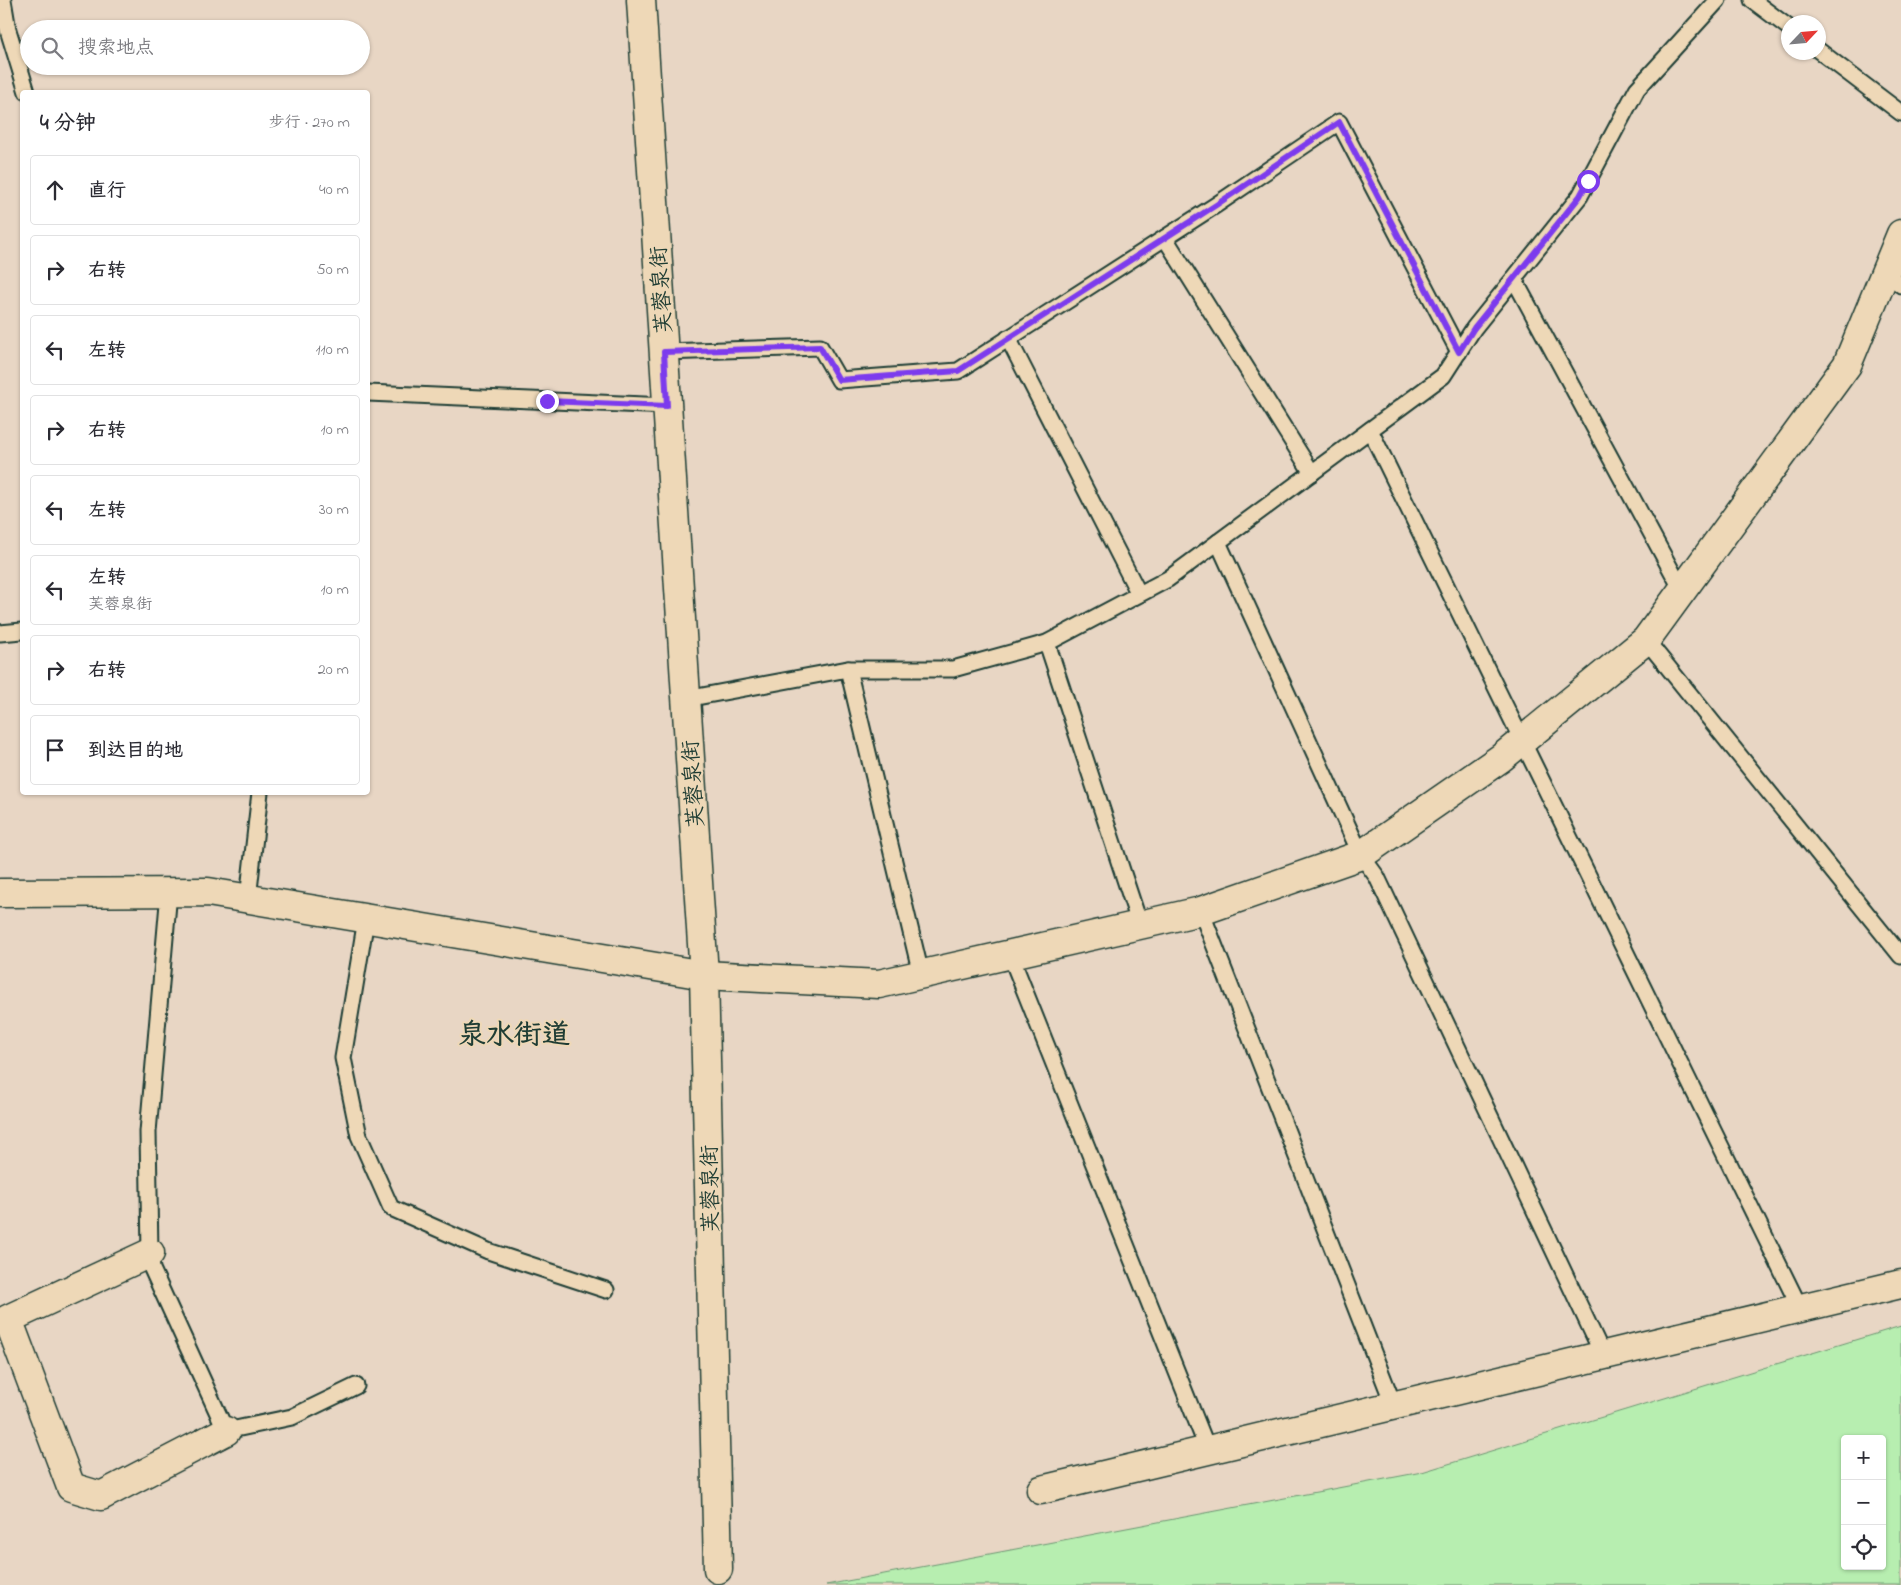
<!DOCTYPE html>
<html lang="zh">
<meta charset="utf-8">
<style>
body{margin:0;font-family:"Indie Flower","LXGW WenKai TC",sans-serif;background:#f2f2f3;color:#2b2b33}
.controls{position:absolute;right:15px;bottom:15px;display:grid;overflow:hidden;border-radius:5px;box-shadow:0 1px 4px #0004}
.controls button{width:45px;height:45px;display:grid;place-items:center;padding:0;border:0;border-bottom:1px solid #e1e1e2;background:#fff;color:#2b2b33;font:25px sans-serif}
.compass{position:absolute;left:1781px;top:15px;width:45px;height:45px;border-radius:50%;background:#fff;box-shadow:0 1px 4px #0004;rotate:64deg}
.stop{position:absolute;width:15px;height:15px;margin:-11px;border:4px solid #7c3aed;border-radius:50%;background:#fff}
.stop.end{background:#7c3aed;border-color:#fff;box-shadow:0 1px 5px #0008}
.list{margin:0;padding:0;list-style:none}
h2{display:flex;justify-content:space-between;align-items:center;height:65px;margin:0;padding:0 20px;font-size:21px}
h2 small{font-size:16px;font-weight:400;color:#7c7c81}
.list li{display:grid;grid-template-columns:32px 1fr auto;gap:15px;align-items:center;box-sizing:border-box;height:70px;margin:0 10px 10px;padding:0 10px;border:1px solid #e1e1e2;border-radius:5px}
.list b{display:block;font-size:19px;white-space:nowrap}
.list p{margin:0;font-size:16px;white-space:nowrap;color:#7c7c81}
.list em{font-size:16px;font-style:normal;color:#7c7c81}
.icon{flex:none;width:28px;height:28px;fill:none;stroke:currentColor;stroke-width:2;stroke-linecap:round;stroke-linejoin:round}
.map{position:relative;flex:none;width:1901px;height:1585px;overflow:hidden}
.search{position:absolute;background:#fff;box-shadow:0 1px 4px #0004;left:20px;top:20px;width:350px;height:55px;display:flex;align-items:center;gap:12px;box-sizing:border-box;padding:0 18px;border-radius:28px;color:#7c7c81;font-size:19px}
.panel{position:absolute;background:#fff;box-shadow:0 1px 4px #0004;left:20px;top:90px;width:350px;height:705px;border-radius:5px}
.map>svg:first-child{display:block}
.green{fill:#b7eeb0;stroke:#6b9672;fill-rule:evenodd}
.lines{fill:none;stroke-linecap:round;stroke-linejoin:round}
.lane-casing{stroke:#1f3d34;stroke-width:19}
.street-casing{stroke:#1f3d34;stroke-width:31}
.secondary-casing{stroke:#1f3d34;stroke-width:31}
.lane{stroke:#eed8b7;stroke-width:15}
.street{stroke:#eed8b7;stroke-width:28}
.secondary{stroke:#eed8b7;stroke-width:28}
.route{stroke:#7c3aed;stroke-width:6}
.labels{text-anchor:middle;stroke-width:4;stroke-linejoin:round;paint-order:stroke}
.street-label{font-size:22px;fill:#1f3d34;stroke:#eed8b7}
.district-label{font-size:28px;font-weight:bold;fill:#1f3d34;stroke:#eed8b7}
</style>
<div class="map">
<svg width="1901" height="1585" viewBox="0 0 1901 1585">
<rect width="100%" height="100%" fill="#e8d6c4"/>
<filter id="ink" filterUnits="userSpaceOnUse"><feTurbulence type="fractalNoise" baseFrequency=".02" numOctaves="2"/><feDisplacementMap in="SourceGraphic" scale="10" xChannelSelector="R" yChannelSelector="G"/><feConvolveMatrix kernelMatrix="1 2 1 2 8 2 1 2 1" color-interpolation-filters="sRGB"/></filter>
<g filter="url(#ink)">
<path class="green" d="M1901 1326V1585H826L1422 1472ZM1845 1439H1882V1566H1845Z"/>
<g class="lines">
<defs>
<g id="lane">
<path d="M3 0 8 30 27 92"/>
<path d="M1752 0 1788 27"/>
<path d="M1818 50 1901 113"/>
<path d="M1165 238 1312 473"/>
<path d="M1886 272 1901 285"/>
<path d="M1514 279 1683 592"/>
<path d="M1008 338 1139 594"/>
<path d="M664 352 820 347 839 380 958 371 1216 205 1339 122 1459 352"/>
<path d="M368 393 667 406"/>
<path d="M1370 430 1800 1308"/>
<path d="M1218 542 1361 855 1377 877 1603 1355"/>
<path d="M0 633 22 631"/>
<path d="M1646 640 1901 956"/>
<path d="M1047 643 1140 925"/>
<path d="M848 669 921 974"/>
<path d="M686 699 848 669H953L1047 643 1168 579 1443 376 1474 328 1580 196 1637 89 1718 0"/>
<path d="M169 892 148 1132 150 1253 152 1269 226 1431 292 1417 356 1386"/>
<path d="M248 899 260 792"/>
<path d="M1201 911 1394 1406"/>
<path d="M366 919 343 1058 359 1136 391 1208 488 1251 606 1290"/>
<path d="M1010 954 1208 1450"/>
</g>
<g id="street">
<path d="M0 893 208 892 704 975 879 984 1201 911 1361 855 1501 758 1646 640 1847 365 1901 234"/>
<path d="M150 1253 8 1319 71 1487 101 1496 226 1431"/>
<path d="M1041 1490 1901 1284"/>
</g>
<path id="secondary" d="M641 0 704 975 718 1569"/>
</defs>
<use href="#lane" class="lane-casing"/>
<use href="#street" class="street-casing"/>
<use href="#secondary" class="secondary-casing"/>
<use href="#lane" class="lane"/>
<use href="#street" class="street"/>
<use href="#secondary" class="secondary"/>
</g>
</g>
<g class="lines" filter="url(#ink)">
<path class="route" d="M547 401 667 406 664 352 820 347 839 380 958 371 1216 205 1339 122 1459 352 1474 328 1580 196 1588 181"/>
</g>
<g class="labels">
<g class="street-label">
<text transform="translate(660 290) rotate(-94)" y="8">芙蓉泉街</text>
<text transform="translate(692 784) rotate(-94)" y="8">芙蓉泉街</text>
<text transform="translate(709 1189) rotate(-91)" y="8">芙蓉泉街</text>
</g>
<g class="district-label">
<text x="514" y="1043">泉水街道</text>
</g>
</g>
</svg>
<div class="controls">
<button>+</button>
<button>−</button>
<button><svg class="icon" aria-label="locate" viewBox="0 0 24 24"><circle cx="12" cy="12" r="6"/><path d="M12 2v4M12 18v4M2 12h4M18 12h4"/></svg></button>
</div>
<svg class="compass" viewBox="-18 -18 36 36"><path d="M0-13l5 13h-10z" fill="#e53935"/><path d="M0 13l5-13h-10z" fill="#7c7c81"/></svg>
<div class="stop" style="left:1588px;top:181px"></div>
<div class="stop end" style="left:547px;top:401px"></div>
<div class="search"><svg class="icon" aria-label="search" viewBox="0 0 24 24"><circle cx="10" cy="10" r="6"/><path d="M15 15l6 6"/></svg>搜索地点</div>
<section class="panel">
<h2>4 分钟<small>步行 · 270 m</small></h2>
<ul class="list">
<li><svg class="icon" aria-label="ahead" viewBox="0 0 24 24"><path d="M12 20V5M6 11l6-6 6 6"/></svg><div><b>直行</b></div><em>40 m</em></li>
<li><svg class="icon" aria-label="right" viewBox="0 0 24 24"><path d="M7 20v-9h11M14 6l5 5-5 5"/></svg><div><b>右转</b></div><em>50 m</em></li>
<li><svg class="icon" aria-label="left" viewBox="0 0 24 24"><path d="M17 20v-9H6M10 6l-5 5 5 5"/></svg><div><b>左转</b></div><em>110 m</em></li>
<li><svg class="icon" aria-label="right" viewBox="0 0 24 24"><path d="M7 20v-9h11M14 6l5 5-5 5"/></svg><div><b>右转</b></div><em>10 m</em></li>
<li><svg class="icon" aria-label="left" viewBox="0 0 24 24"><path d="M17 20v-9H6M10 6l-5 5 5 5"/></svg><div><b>左转</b></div><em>30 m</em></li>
<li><svg class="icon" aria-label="left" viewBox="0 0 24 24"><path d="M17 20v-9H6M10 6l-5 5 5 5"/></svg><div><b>左转</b><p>芙蓉泉街</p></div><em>10 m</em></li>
<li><svg class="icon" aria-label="right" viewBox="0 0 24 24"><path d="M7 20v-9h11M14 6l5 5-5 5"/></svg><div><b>右转</b></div><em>20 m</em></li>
<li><svg class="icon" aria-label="arrive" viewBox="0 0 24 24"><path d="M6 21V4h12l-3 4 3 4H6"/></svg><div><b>到达目的地</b></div></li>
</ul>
</section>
</div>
